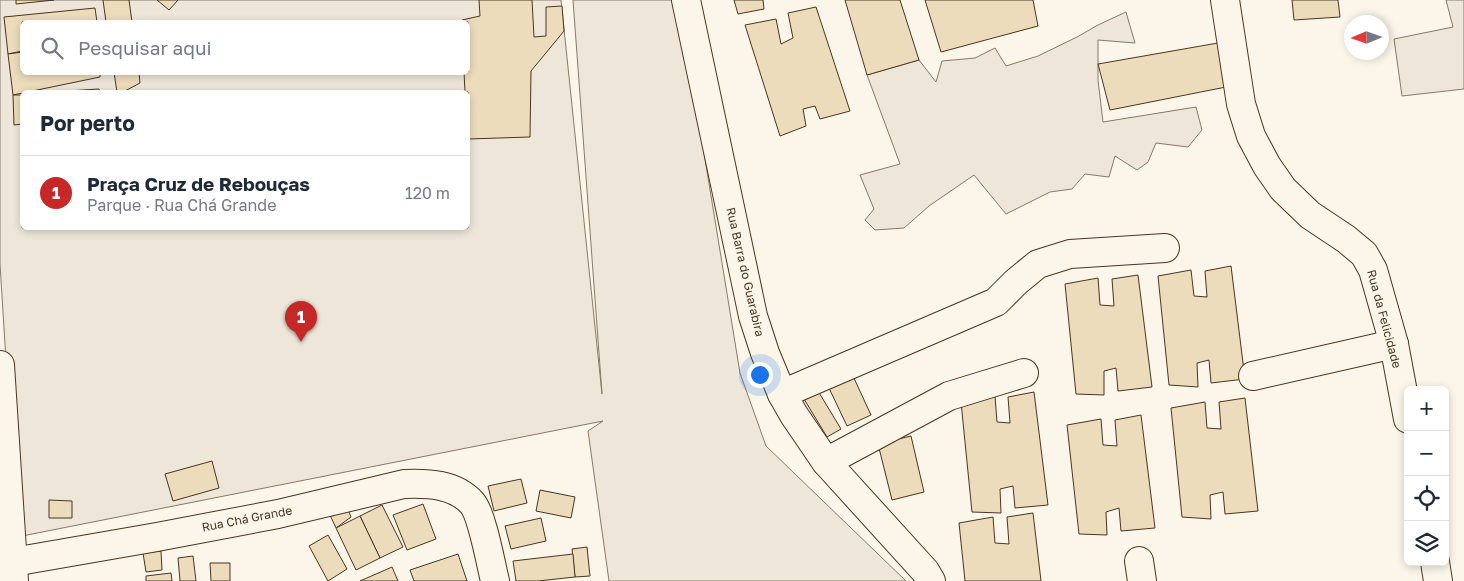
<!DOCTYPE html>
<html lang="pt">
<meta charset="utf-8">
<style>
body{margin:0;font-family:"Golos Text",sans-serif;background:#f2f2f3;color:#1f2937}
.controls{position:absolute;right:15px;bottom:15px;display:grid;overflow:hidden;border-radius:8px;box-shadow:0 2px 8px #0003}
.controls button{width:45px;height:45px;display:grid;place-items:center;padding:0;border:0;border-bottom:1px solid #e0e1e3;background:#fff;color:#1f2937;font:25px sans-serif}
.compass{position:absolute;left:1344px;top:15px;width:45px;height:45px;border-radius:50%;background:#fff;box-shadow:0 2px 8px #0003;rotate:268deg}
.you{position:absolute;left:759px;top:374px;width:18px;height:18px;margin:-12px;border:4px solid #fff;border-radius:50%;background:#1a73e8;box-shadow:0 0 0 8px #1a73e833}
.badge{display:grid;place-items:center;width:32px;height:32px;border-radius:50%;background:#c62828;color:#fff;font-size:16px;font-weight:700}
.pin{position:absolute;translate:-50% -41px;filter:drop-shadow(0 1px 2px #0008)}
.pin::after{content:'';position:absolute;top:26px;width:18px;height:15px;background:inherit;clip-path:polygon(0 0,100% 0,50% 100%)}
.list{margin:0;padding:0;list-style:none}
h2{display:flex;justify-content:space-between;align-items:center;height:65px;margin:0;padding:0 20px;font-size:21px}
h2 small{font-size:16px;font-weight:400;color:#747a83}
.list li{display:grid;grid-template-columns:32px 1fr auto;gap:15px;align-items:center;box-sizing:border-box;height:75px;padding:0 20px;border-top:1px solid #e0e1e3}
.list b{display:block;font-size:19px;white-space:nowrap}
.list p{margin:0;font-size:16px;white-space:nowrap;color:#747a83}
.list em{font-size:16px;font-style:normal;color:#747a83}
.icon{flex:none;width:28px;height:28px;fill:none;stroke:currentColor;stroke-width:2;stroke-linecap:round;stroke-linejoin:round}
.map{position:relative;flex:none;width:1464px;height:581px;overflow:hidden}
.search{position:absolute;background:#fff;box-shadow:0 2px 8px #0003;left:20px;top:20px;width:450px;height:55px;display:flex;align-items:center;gap:12px;box-sizing:border-box;padding:0 18px;border-radius:8px;color:#747a83;font-size:19px}
.panel{position:absolute;background:#fff;box-shadow:0 2px 8px #0003;left:20px;top:90px;width:450px;height:140px;border-radius:8px}
.map>svg:first-child{display:block}
.green{fill:#ede6d9;stroke:#887966;fill-rule:evenodd}
.building{fill:#ecdcbc;stroke:#4a3520}
.lines{fill:none;stroke-linecap:round;stroke-linejoin:round}
.minor-casing{stroke:#4a3520;stroke-width:30}
.minor{stroke:#fbf6e9;stroke-width:28}
.labels{text-anchor:middle;stroke-width:4;stroke-linejoin:round;paint-order:stroke}
.street-label{font-size:12px;fill:#4a3520;stroke:#fbf6e9}
</style>
<div class="map">
<svg width="1464" height="581" viewBox="0 0 1464 581">
<rect width="100%" height="100%" fill="#fbf6e9"/>
<g class="green">
<path d="M0 0H561L602 394 573 0H679L740 373 766 446 906 581H609L588 431 603 421 17 537 0 264ZM22 22H468V72H22ZM22 92H468V228H22Z"/>
<path d="M1446 0H1464V89L1402 96 1394 39 1453 27Z"/>
<path d="M1126 12 1135 43 1098 40V80L1103 122 1196 107 1202 130 1188 147 1156 143 1148 162 1137 170 1115 156 1109 177 1085 174 1072 189 1050 192 1006 214 974 175 929 206 904 228 875 230 865 220 874 209 860 175 900 164 867 75 919 60 936 82 942 61 975 58 995 48 1006 66 1038 56 1077 37 1098 25Z"/>
</g>
<g class="building">
<path d="M16 0H54L16 4Z"/>
<path d="M103 0H129L132 22H106Z"/>
<path d="M157 0H178L169 10Z"/>
<path d="M479 0H532L534 37 546 36V7L562 6 564 31 531 71 530 137 468 139V92H465L464 72H468V22H462V20L480 16Z"/>
<path d="M734 0H763L764 9 738 14Z"/>
<path d="M845 0H900L919 60 867 75Z"/>
<path d="M925 0H1033L1038 26 941 52Z"/>
<path d="M1292 0H1338L1340 17 1294 20Z"/>
<path d="M816 7 850 111 820 119 815 106 803 109 806 126 780 136 745 25 776 19 781 44 793 38 788 13Z"/>
<path d="M95 8 97 22H22V51L8 54 4 17Z"/>
<path d="M1218 43 1226 87 1110 110 1098 64Z"/>
<path d="M22 52V72H100V77L13 95 8 54Z"/>
<path d="M114 72H139L140 83 123 92H117Z"/>
<path d="M99 89 100 92H50Z"/>
<path d="M13 95H22V124L14 125Z"/>
<path d="M1231 266 1245 379 1211 383 1209 360 1197 363 1198 387 1169 385 1158 276 1191 270 1194 296 1207 297 1205 271Z"/>
<path d="M1138 275 1152 387 1118 391 1116 368 1104 371V395L1076 394 1065 284 1098 278 1100 305 1114 306 1112 279Z"/>
<path d="M853 376 871 415 847 426 829 388Z"/>
<path d="M818 391 841 429 827 437 804 399Z"/>
<path d="M1034 392 1048 505 1015 508 1013 486 1000 489 1001 513 972 512 961 402 995 396 997 422 1010 423 1008 397Z"/>
<path d="M1245 398 1258 511 1225 514 1223 492 1210 495 1211 519 1182 517 1171 408 1205 402 1207 428 1221 429 1219 402Z"/>
<path d="M1141 415 1155 528 1121 531 1119 508 1106 512 1107 535 1079 534 1067 425 1101 419 1103 445 1117 446 1115 420Z"/>
<path d="M911 436 924 492 892 500 878 444Z"/>
<path d="M212 461 219 488 173 501 165 474Z"/>
<path d="M521 479 527 503 494 511 488 486Z"/>
<path d="M540 490 575 497 571 518 536 511Z"/>
<path d="M49 500 72 501V518H49Z"/>
<path d="M423 504 436 539 407 550 393 515Z"/>
<path d="M382 505 403 547 380 558 360 516Z"/>
<path d="M347 507 351 517 336 528 330 515Z"/>
<path d="M1033 513 1041 581H965L959 523 993 517 995 543 1009 544 1007 517Z"/>
<path d="M360 516 380 558 356 570 336 528Z"/>
<path d="M541 518 546 541 511 549 505 526Z"/>
<path d="M328 535 347 569 328 581 309 546Z"/>
<path d="M587 547 590 576 575 577 572 549Z"/>
<path d="M161 551 162 570 146 572 143 553Z"/>
<path d="M458 554 467 581H414L410 570Z"/>
<path d="M573 554 575 577 538 581H516L513 561Z"/>
<path d="M193 556 196 581H180L178 558Z"/>
<path d="M210 563H230V581H211Z"/>
<path d="M392 567 398 581H360Z"/>
<path d="M171 573 172 581H146V576Z"/>
</g>
<g class="lines">
<defs>
<g id="minor">
<path d="M686 0 753 316 765 353 782 394 794 415 826 462 925 571 931 581"/>
<path d="M1225 0 1241 104 1251 136 1267 166 1283 189 1310 215 1346 239 1364 254 1373 270 1394 344 1408 419"/>
<path d="M0 365 14 581"/>
<path d="M1253 376 1394 344"/>
<path d="M782 394 996 302 1016 282 1038 264 1070 254 1165 248"/>
<path d="M826 462 949 396 1024 373"/>
<path d="M1139 561 1142 581"/>
<path d="M0 562H13L157 537 278 514 404 484C428 483 455 484 472 503 482 514 491 565 495 581"/>
<path d="M1435 562 1438 581"/>
</g>
</defs>
<use href="#minor" class="minor-casing"/>
<use href="#minor" class="minor"/>
</g>
<g class="labels">
<g class="street-label">
<text transform="translate(745 272) rotate(77)" y="4">Rua Barra do Guarabira</text>
<text transform="translate(1384 319) rotate(75)" y="4">Rua da Felicidade</text>
<text transform="translate(247 519) rotate(-11)" y="4">Rua Chá Grande</text>
</g>
</g>
</svg>
<div class="controls">
<button>+</button>
<button>−</button>
<button><svg class="icon" aria-label="locate" viewBox="0 0 24 24"><circle cx="12" cy="12" r="6"/><path d="M12 2v4M12 18v4M2 12h4M18 12h4"/></svg></button>
<button><svg class="icon" aria-label="layers" viewBox="0 0 24 24"><path d="M12 4l9 5-9 5-9-5zM3 14l9 5 9-5"/></svg></button>
</div>
<svg class="compass" viewBox="-18 -18 36 36"><path d="M0-13l5 13h-10z" fill="#e53935"/><path d="M0 13l5-13h-10z" fill="#747a83"/></svg>
<div class="you"></div>
<div class="pin badge" style="left:301px;top:342px">1</div>
<div class="search"><svg class="icon" aria-label="search" viewBox="0 0 24 24"><circle cx="10" cy="10" r="6"/><path d="M15 15l6 6"/></svg>Pesquisar aqui</div>
<section class="panel">
<h2>Por perto<small></small></h2>
<ul class="list">
<li><span class="badge">1</span><div><b>Praça Cruz de Rebouças</b><p>Parque · Rua Chá Grande</p></div><em>120 m</em></li>
</ul>
</section>
</div>
